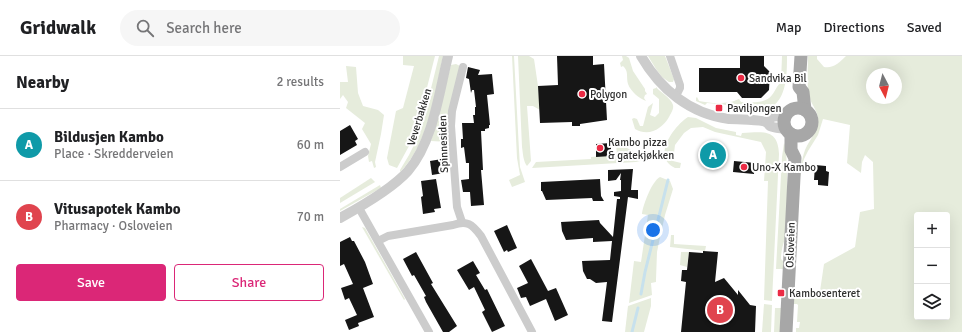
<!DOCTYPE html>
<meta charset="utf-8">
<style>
body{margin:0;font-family:Signika,sans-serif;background:#f6f6f6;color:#202124}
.controls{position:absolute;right:12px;bottom:12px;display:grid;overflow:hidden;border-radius:4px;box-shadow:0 4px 16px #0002}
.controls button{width:36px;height:36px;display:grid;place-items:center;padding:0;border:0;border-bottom:1px solid #e0e0e0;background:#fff;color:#202124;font:20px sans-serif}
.compass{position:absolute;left:526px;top:12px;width:36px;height:36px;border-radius:50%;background:#fff;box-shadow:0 4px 16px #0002;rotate:173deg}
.you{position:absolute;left:313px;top:174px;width:14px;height:14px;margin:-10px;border:3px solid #fff;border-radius:50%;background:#1a73e8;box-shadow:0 0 0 6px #1a73e833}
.badge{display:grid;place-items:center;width:26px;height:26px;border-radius:50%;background:#db2777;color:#fff;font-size:13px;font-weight:700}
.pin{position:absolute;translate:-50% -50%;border:2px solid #fff;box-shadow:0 1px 4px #0006}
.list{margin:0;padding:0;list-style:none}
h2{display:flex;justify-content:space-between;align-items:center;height:52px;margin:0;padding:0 16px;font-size:17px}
h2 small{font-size:13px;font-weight:400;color:#757577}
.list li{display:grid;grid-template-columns:26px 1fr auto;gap:12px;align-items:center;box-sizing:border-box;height:72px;padding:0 16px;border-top:1px solid #e0e0e0}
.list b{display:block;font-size:15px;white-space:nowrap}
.list p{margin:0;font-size:13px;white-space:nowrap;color:#757577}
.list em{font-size:13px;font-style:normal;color:#757577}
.actions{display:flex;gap:8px;padding:12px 16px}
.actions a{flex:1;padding:9px 0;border:1px solid #db2777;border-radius:4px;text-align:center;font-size:14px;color:#db2777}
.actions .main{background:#db2777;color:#fff}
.icon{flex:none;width:22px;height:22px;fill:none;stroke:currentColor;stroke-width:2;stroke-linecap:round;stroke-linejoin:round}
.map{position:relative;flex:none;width:622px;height:276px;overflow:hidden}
header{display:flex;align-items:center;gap:24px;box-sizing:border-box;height:56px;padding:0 20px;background:#fff;border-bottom:1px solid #e0e0e0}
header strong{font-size:19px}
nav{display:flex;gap:22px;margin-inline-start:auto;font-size:14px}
.search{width:280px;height:36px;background:#f6f6f6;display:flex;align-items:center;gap:10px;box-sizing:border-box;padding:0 14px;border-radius:22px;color:#757577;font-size:15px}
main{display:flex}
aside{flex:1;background:#fff}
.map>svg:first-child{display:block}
.green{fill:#e6ecdc;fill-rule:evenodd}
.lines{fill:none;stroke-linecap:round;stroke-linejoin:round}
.stream{stroke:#c7e1ed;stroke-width:3}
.building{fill:#161616}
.minor{stroke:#ccc;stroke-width:8}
.tertiary{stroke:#ccc;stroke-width:10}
.primary{stroke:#a7a7a7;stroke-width:13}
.poi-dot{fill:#eb2b45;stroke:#fff;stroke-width:1.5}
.labels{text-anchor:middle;stroke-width:4;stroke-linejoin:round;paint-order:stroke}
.poi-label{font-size:11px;fill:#2f2f2f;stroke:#fff;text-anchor:start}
.street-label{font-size:11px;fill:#2f2f2f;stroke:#fff}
</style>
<header>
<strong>Gridwalk</strong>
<div class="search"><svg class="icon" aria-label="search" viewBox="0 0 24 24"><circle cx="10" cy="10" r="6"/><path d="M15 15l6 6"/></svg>Search here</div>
<nav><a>Map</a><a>Directions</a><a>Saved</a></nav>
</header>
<main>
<aside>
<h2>Nearby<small>2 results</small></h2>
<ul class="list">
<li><span class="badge" style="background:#0f9aa8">A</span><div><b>Bildusjen Kambo</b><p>Place · Skredderveien</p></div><em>60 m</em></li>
<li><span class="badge" style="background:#e0444e">B</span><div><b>Vitusapotek Kambo</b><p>Pharmacy · Osloveien</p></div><em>70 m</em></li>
</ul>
<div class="actions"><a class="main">Save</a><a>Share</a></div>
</aside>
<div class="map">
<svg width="622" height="276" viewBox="0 0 622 276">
<rect width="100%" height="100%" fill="#fff"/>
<g class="green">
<path d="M63 0H95L75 79 57 112 49 109 47 102 56 55 63 52 74 10 63 9Z"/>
<path d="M99 0H103C95 37 88 89 60 116V114L69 99 80 77Z"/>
<path d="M172 0H174L179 94 180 111 185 126 172 131 169 124 180 119 177 102Z"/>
<path d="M178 0H189L194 3 198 30 200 54 193 50H187L191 105 187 110C183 105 183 97 182 91Z"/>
<path d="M282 0H286L289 2 293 15 305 33V35L307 38 305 39 304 42 306 45C299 42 291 36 288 28 286 21 289 15 283 10L281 11 280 7 283 4Z"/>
<path d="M308 0H325L334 23 333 26H329L322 21 316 13Z"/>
<path d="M442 0H447C447 19 447 50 423 54 416 55 408 52 401 51 390 49 379 48 367 47L365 49 356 45V42L357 41 359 45C368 47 381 48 389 46 393 46 395 44 399 43L401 46C411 46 426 48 432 39 436 34 436 31 441 26Z"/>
<path d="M468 0H477V3L484 11C493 13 500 6 506 0H622V276H456V272H459L460 266H457L458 249 457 248H453V242H479L484 208 515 191 520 156 534 153 533 106 525 99 522 106 521 117 507 107 510 69 483 63 478 79 468 95 464 103 458 130C460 118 461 105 465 94 469 84 477 77 478 66 479 57 473 51 470 43 466 30 468 13 468 0ZM532 18H556V42H532ZM577 159H607V261H577Z"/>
<path d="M116 8 120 10 109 86 91 85 111 9Z"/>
<path d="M6 10 16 11 18 37 23 50 38 54 44 59 41 78 35 106 36 111 34 112 32 105 29 106 28 100 31 88 22 73 25 67 6 52 8 46 3 39 0 43V26H8Z"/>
<path d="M316 31C320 36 331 42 333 49 334 53 331 57 329 61 322 73 309 81 295 73L292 63 294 62 297 63 300 70H303L308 51 313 47 310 59 315 61 319 57V43L313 38V33L316 32Z"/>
<path d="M348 61 356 62 376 72 396 76V79L401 80 402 77C422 76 438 72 439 98L432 245 424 244 428 125H424L426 96 421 86 375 76 363 71 351 72 344 77 335 89 333 105 341 107 340 112H335C311 101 334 70 348 61Z"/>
<path d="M276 87 302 99 305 102 304 104 296 106 192 112 196 106 251 103V101L277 99Z"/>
<path d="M444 87C449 95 447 169 445 182 443 189 441 195 441 203L444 206 443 213H436L442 101Z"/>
<path d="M320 121 330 125 333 133 325 159 319 186 317 196 316 224V226L311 227 312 239 289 247 294 205 301 206 308 159 302 158C303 149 312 125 320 121Z"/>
<path d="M31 122 35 126 0 147V142Z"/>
<path d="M40 129 41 132 0 155V153Z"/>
<path d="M22 171 25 172 65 243 64 244Z"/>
<path d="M331 179H334V188L366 190 365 195 330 191Z"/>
<path d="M341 196H349L347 211 340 209Z"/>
<path d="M311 242V250L304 276H285L288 250Z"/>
<path d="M424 248 432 249 431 276H422Z"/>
<path d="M435 252H441L440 276H434Z"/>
</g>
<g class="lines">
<g class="stream">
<path d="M301 238 305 216 328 124"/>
<path d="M292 276 298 252"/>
</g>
</g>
<g class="building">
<path d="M217 0H253V9L264 8 267 64 240 68V70H232V66L200 67 198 30 218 29Z"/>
<path d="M400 0H424V10L430 16 429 34 421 42H402L397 36H359V12H400Z"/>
<path d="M128 11 140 14 138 19 152 18 154 38 147 39 150 69H149V72L145 73V75H141L143 114H141L144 149 131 150 130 136H123L121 124 129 123V107H126L124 91 121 92V83H123L122 67H134L133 59H135V51H136L134 34H132L131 37 129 23 126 22Z"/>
<path d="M10 69 18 83 15 85 17 89 0 99V75Z"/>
<path d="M271 87V100L256 101V88Z"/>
<path d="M364 90 384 92 383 109 362 107Z"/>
<path d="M102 103 104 117 92 119 90 105Z"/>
<path d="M394 105 415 107 414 118 393 116Z"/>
<path d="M475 109 486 110V115L489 116 488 130 478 129V124H474Z"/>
<path d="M293 113 291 134H298V143L288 141 272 266 262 265 267 226 256 227 250 223H247L243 215 242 205 270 204 272 185 253 186V182L226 184 222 175 221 166 259 164 260 167 273 181 277 143H280V141L274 140V136L281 135V124H280L281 117 276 124 268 125V114Z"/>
<path d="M96 123 101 152 94 153 95 156 83 158 81 141 83 140 81 125Z"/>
<path d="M260 123 261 140 264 145H253L252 142 206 144 202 135H201V126Z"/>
<path d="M167 169 177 192 168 196 167 194 164 196 154 175Z"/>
<path d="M10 181 12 185H14L25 206 33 228 23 232 34 261 18 267 19 270 9 274 5 264 17 259 9 242 5 244 1 232 13 228 4 208 0 210V186Z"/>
<path d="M363 195 378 196 375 226 384 222 398 239V234L410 249 416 250 415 276H341L346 226 341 225 342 214H347L349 196 363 197Z"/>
<path d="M76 196 93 227 91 228 117 270 109 276H103L86 246 84 241 86 240 74 219 72 220 63 203Z"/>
<path d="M191 203 208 235 216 232 228 259 215 265 206 243 190 250 186 241 181 242 177 232 188 227 179 210Z"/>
<path d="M133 205 140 217 136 219 145 234 147 233 165 270 152 276 142 256 145 254 134 231 129 234 117 214Z"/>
</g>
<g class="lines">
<g class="minor">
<path d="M330 0 340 29V32L336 40"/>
<path d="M0 111 25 96"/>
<path d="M19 152 89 276"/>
<path d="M122 166 117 151 111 70 112 55 123 11"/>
<path d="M38 185 48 180 113 169C127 164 132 168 141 180L192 276"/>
</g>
<g class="tertiary">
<path d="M301 0C320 33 350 58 389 63 395 63 422 64 426 66 428 67 429 69 430 70 434 72 441 72 446 73"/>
<path d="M426 66C431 59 437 60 445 61"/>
<path d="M0 162C22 150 52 133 68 115 93 86 99 37 108 0"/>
</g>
<g class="primary">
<path d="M461 0 459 31 463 36 465 54"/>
<circle cx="458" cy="66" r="14"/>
<path d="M446 276 455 102 451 94V78"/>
</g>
</g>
<g class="poi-dot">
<circle cx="401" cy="22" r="4"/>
<circle cx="242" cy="38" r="4"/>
<rect x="375" y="48" width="8" height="8" rx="2"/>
<circle cx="260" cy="92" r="4"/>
<circle cx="404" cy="111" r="4"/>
<rect x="437" y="233" width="8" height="8" rx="2"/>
</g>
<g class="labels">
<g class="poi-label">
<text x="409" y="26">Sandvika Bil</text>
<text x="250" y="42">Polygon</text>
<text x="387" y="56">Paviljongen</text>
<text x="268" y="90">Kambo pizza<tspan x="268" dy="13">&amp; gatekjøkken</tspan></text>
<text x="412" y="115">Uno-X Kambo</text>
<text x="449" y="241">Kambosenteret</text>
</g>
<g class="street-label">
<text transform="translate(79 61) rotate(-73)" y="4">Veverbakken</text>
<text transform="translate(103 88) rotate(-92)" y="4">Spinnesiden</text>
<text transform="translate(450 189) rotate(-88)" y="4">Osloveien</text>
</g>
</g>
</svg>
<div class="controls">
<button>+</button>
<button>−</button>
<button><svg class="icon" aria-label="layers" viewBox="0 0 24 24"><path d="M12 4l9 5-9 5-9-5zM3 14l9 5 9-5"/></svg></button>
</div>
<svg class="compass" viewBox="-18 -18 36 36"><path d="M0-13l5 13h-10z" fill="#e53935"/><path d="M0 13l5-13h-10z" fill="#757577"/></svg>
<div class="you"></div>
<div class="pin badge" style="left:373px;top:99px;background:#0f9aa8">A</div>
<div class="pin badge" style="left:380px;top:254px;background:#e0444e">B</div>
</div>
</main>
